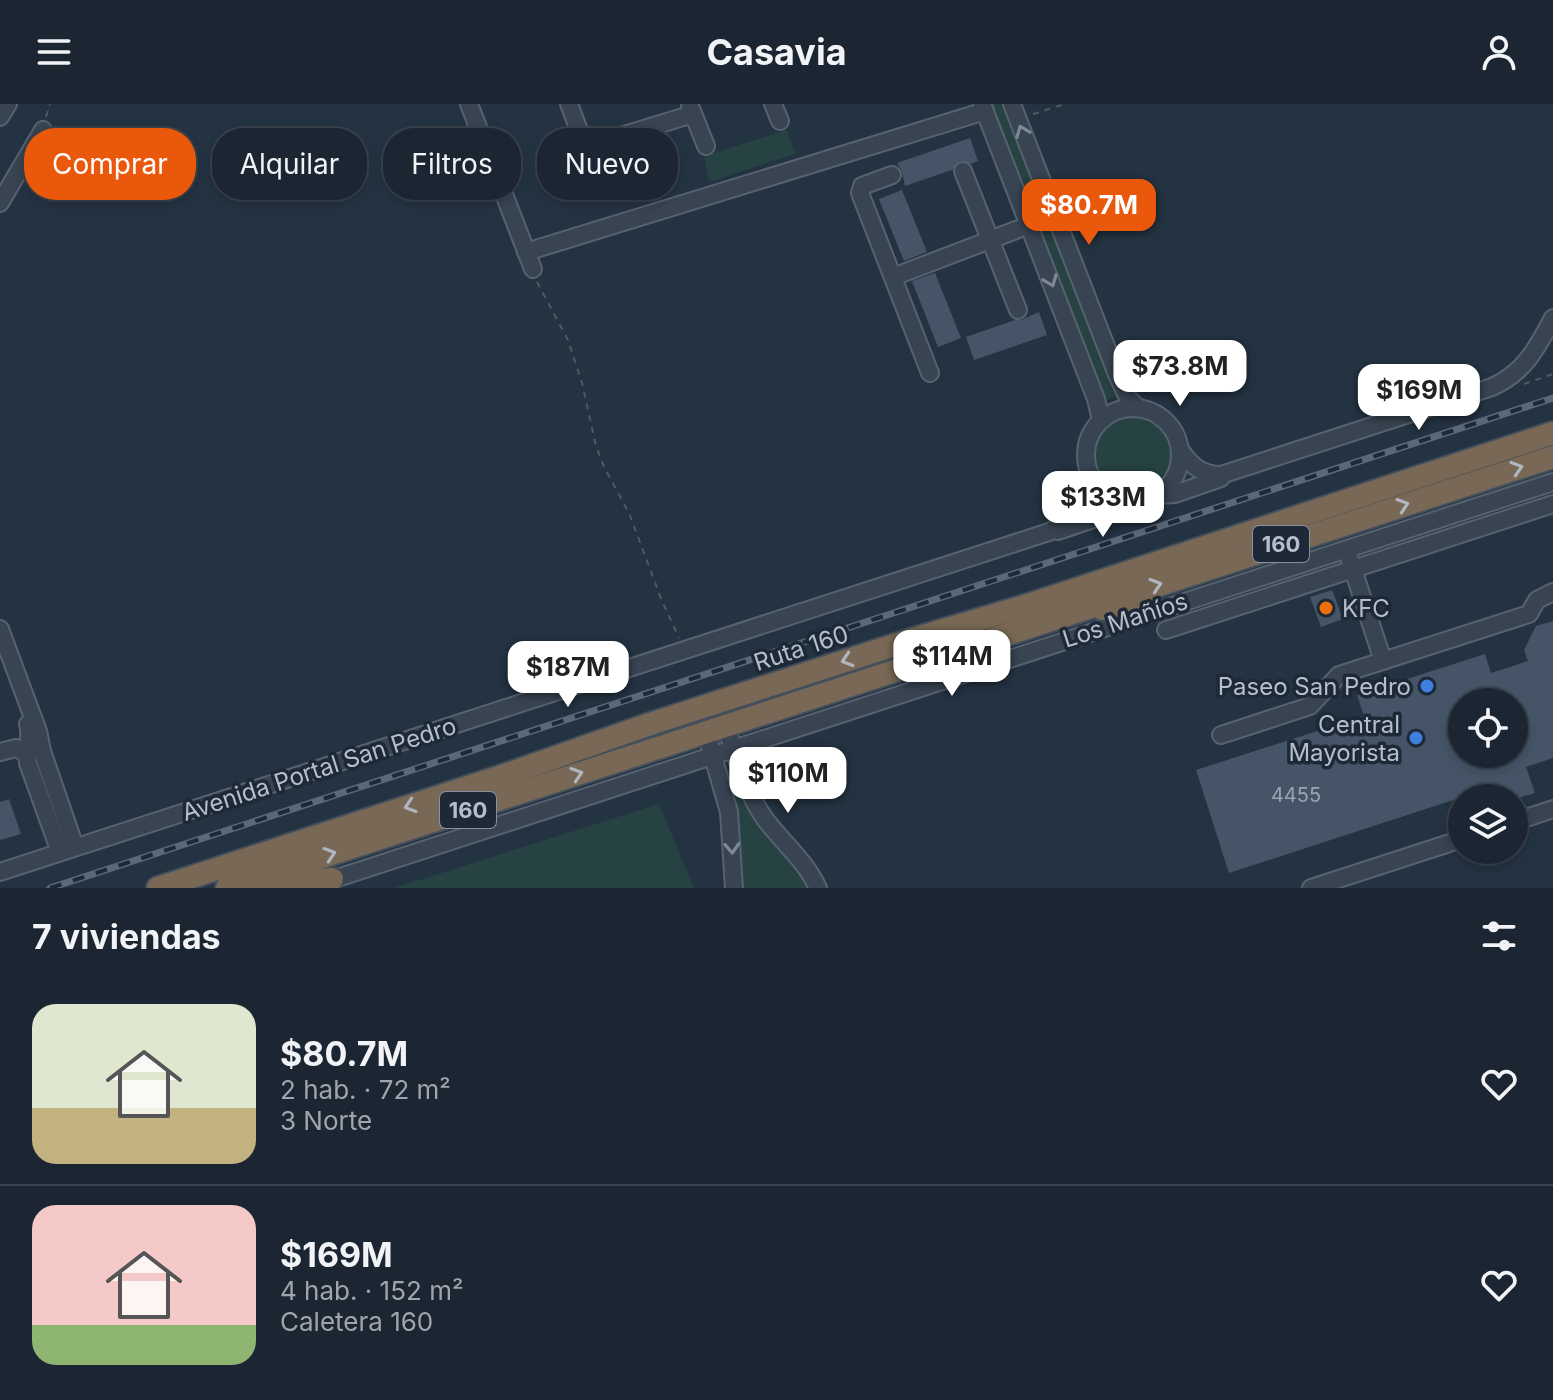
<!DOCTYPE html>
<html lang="es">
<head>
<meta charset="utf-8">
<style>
  body { margin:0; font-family:Inter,sans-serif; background:#242e3a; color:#f1f3f6; height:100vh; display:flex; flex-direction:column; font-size:30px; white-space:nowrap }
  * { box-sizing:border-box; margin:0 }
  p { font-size:26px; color:#a0a5ac }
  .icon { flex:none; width:44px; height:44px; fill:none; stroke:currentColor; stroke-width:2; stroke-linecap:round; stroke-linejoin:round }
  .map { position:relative; height:784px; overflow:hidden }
  .sheet { display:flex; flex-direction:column; background:#1b2632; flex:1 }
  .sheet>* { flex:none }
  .hud { position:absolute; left:24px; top:24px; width:800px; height:72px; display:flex; gap:16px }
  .tools { position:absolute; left:1448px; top:584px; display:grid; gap:16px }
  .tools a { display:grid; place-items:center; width:80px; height:80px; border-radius:50%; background:#1b2632; box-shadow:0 4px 12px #0003,0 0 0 2px #39434d; font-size:40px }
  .price { position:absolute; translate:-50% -68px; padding:0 18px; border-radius:16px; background:#fff; color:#222; font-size:26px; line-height:52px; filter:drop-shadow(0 2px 4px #0008) }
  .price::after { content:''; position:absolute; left:50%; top:48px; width:24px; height:18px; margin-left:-12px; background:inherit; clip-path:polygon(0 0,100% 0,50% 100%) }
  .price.active { background:#ea580c; color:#fff }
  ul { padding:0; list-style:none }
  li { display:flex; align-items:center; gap:24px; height:200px; padding:0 32px }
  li+li { border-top:2px solid #39434d }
  li span { display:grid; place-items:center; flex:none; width:224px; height:160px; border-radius:24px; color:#555 }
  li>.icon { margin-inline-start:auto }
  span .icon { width:96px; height:96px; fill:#fffc; stroke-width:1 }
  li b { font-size:34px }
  h2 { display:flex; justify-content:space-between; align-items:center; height:96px; padding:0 32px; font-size:34px }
  .tag { padding:0 28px; border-radius:32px; background:#1b2632; box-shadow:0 4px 12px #0003,0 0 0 2px #39434d; font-size:28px; line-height:72px }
  .tag.active { background:#ea580c; color:#fff }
  header { display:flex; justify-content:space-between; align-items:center; height:104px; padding:0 32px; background:#1b2632; font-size:36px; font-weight:700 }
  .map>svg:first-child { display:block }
</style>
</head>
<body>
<header><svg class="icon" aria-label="menu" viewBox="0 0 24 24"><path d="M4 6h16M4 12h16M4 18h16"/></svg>Casavia<svg class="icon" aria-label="person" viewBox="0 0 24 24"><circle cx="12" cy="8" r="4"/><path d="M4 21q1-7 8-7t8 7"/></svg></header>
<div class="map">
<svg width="1553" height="784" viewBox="0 0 1553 784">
  <rect width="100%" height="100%" fill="#243342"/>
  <g fill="#264243">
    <path d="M991,0H1006L1121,289L1105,297Z"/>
    <path d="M787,26L795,50L709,78L704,52Z"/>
    <circle cx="1133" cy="351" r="41"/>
    <path d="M732,664C740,685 748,708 762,726C778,745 799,761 810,784H741L724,667Z"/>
    <path d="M659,700L694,784H394Z"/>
  </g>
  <g fill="#455567" fill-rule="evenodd">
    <path d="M970,34L978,57L971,60L960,57L952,66L905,82L902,68L897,59Z"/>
    <path d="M902,86L927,148L904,157L879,95Z"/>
    <path d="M935,169L961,234L938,243L912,177Z"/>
    <path d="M1039,208L1047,231L974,256L966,233L1015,216H1021Z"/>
    <path d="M1332,486L1343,515L1321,523L1310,493Z"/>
    <path d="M1553,517V654L1526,663L1535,689L1518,694H1489L1487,685L1229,769L1196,666L1364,612L1357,591L1485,550L1491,569L1528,557L1524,546L1536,522ZM1462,598H1514V650H1462Z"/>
    <path d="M9,695L21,730L0,736V698Z"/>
  </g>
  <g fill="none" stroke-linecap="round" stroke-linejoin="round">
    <g stroke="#56626f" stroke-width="20">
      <g id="minor">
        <path d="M469,0L533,165"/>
        <path d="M569,0L585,42"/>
        <path d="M773,0L780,17"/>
        <path d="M982,0L1096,295L1101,316"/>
        <path d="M1012,0L1116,268L1128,294L1138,304"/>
        <path d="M690,2L706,42"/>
        <path d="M0,13L8,0"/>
        <path d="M552,53L693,10"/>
        <path d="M963,67L1018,206"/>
        <path d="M892,71L862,82L860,89L930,269"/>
        <path d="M0,99L43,26"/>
        <path d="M526,148L985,7"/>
        <path d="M893,173L1029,121"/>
        <circle cx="1133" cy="351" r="47"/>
        <path d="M1180,346C1191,361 1201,371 1221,371L1492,283C1524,269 1537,244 1553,214"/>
        <path d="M1158,391L1175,390L1221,374"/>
        <path d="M1058,427L1138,400"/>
        <path d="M1350,456L1383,557"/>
        <path d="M0,525L38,627L42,647L75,743"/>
        <path d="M1166,526L1553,400"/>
        <path d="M28,620C32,633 26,646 28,659L60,748"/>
        <path d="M706,628L729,708L734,784"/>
        <path d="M1221,631L1310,602L1339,571L1529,510L1537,496L1553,488"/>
        <path d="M730,635C740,663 748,691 765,715C783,739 805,756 818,784"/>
        <path d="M0,648L16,644L26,649"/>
        <path d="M1514,718L1553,705"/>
        <path d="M0,768L1049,428C1073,415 1088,399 1090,370"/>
        <path d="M322,779L1553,378"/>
        <path d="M1311,784L1462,735"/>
      </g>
    </g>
    <g stroke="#434f5c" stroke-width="26">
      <g id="highway">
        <path d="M1103,505L1157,506"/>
        <path d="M266,780L332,775"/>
        <path d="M158,784L505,671L650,620L910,536L1028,501L1553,329"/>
        <path d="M227,784L1553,353"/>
      </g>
    </g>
    <g stroke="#445f60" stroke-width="2" stroke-dasharray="6 6" stroke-linecap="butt">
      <path d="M1033,10L1065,0"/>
      <path d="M46,13L50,0"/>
      <path d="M537,178L568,236L582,279L596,342L604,363L629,409L662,497L679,534"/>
      <path d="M1524,280L1553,270"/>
    </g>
    <use href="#minor" stroke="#384452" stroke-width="16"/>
    <use href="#highway" stroke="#786855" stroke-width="22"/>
    <g stroke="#5a6979" stroke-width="7">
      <path id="rail" d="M50,784L1553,294"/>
    </g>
    <use href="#rail" stroke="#1d2937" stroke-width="4" stroke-dasharray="12" stroke-linecap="butt"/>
  </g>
  <defs><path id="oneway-chevron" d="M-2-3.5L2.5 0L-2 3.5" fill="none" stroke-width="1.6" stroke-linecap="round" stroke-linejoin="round" transform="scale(2)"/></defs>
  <g stroke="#7d8895">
    <use href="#oneway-chevron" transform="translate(1022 27) rotate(-111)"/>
    <use href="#oneway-chevron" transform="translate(1051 177) rotate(69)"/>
    <use href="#oneway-chevron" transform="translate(732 744) rotate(87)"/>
  </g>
  <g stroke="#afb6c0">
    <use href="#oneway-chevron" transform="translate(1517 364) rotate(-18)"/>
    <use href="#oneway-chevron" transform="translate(1403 401) rotate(-18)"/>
    <use href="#oneway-chevron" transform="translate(1156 481) rotate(-18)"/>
    <use href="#oneway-chevron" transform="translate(847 556) rotate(162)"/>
    <use href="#oneway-chevron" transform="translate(577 670) rotate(-18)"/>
    <use href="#oneway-chevron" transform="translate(410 702) rotate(162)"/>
    <use href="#oneway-chevron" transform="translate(330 750) rotate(-18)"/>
  </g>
  <circle fill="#e8710a" stroke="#1d2937" stroke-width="3" cx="1326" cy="504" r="8"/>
  <g fill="#3f7fe0" stroke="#1d2937" stroke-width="3">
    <circle cx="1427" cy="582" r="8"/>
    <circle cx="1416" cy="634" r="8"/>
  </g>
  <g text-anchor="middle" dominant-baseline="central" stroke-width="7" stroke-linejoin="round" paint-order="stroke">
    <g font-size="20" fill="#99a4b3">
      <text x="1296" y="691">4455</text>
    </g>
    <g fill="#1d2937" stroke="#87929f" stroke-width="2">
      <rect x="1253" y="422" width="56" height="36" rx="6"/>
      <rect x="440" y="688" width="56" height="36" rx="6"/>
    </g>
    <g font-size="22" font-weight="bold" fill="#b5bfcc">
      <text x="1281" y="440">160</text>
      <text x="468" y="706">160</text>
    </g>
    <g font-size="24" fill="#b5bfcc" stroke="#1d2937" text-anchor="end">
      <text x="1342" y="504" text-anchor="start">KFC</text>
      <text x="1411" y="582">Paseo San Pedro</text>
      <text x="1400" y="620">Central<tspan x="1400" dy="28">Mayorista</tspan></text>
    </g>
    <g font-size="24" fill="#b5bfcc" stroke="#1d2937">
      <text transform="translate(1125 516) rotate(-18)">Los Mañíos</text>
      <text transform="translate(801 544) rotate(-18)">Ruta 160</text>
      <text transform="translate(319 665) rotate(-18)">Avenida Portal San Pedro</text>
    </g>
  </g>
</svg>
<div class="tools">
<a><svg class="icon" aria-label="locate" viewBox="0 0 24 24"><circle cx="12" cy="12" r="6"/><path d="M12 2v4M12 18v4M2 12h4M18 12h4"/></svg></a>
<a><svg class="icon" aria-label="layers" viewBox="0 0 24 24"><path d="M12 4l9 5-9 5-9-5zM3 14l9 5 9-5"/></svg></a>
</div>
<b class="price active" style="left:1089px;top:143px">$80.7M</b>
<b class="price" style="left:1180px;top:304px">$73.8M</b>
<b class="price" style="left:1419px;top:328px">$169M</b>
<b class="price" style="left:1103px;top:435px">$133M</b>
<b class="price" style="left:952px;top:594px">$114M</b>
<b class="price" style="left:568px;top:605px">$187M</b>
<b class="price" style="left:788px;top:711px">$110M</b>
<div class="hud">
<a class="tag active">Comprar</a>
<a class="tag">Alquilar</a>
<a class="tag">Filtros</a>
<a class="tag">Nuevo</a>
</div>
</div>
<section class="sheet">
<h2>7 viviendas<svg class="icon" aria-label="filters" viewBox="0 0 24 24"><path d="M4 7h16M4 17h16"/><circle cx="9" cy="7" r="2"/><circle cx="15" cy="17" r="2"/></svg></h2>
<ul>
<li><span style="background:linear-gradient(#dfe7d0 65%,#c2b280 0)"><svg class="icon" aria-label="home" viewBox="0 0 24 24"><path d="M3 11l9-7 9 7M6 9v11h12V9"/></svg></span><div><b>$80.7M</b><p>2 hab. · 72 m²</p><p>3 Norte</p></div><svg class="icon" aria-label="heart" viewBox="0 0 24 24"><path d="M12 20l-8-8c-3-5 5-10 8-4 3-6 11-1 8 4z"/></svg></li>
<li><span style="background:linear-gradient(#f6c9c9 75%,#8fb573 0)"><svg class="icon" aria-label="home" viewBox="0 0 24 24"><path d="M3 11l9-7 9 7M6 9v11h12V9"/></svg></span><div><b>$169M</b><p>4 hab. · 152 m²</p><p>Caletera 160</p></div><svg class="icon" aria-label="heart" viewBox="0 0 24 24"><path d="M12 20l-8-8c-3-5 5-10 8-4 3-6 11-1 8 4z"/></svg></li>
</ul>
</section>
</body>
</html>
